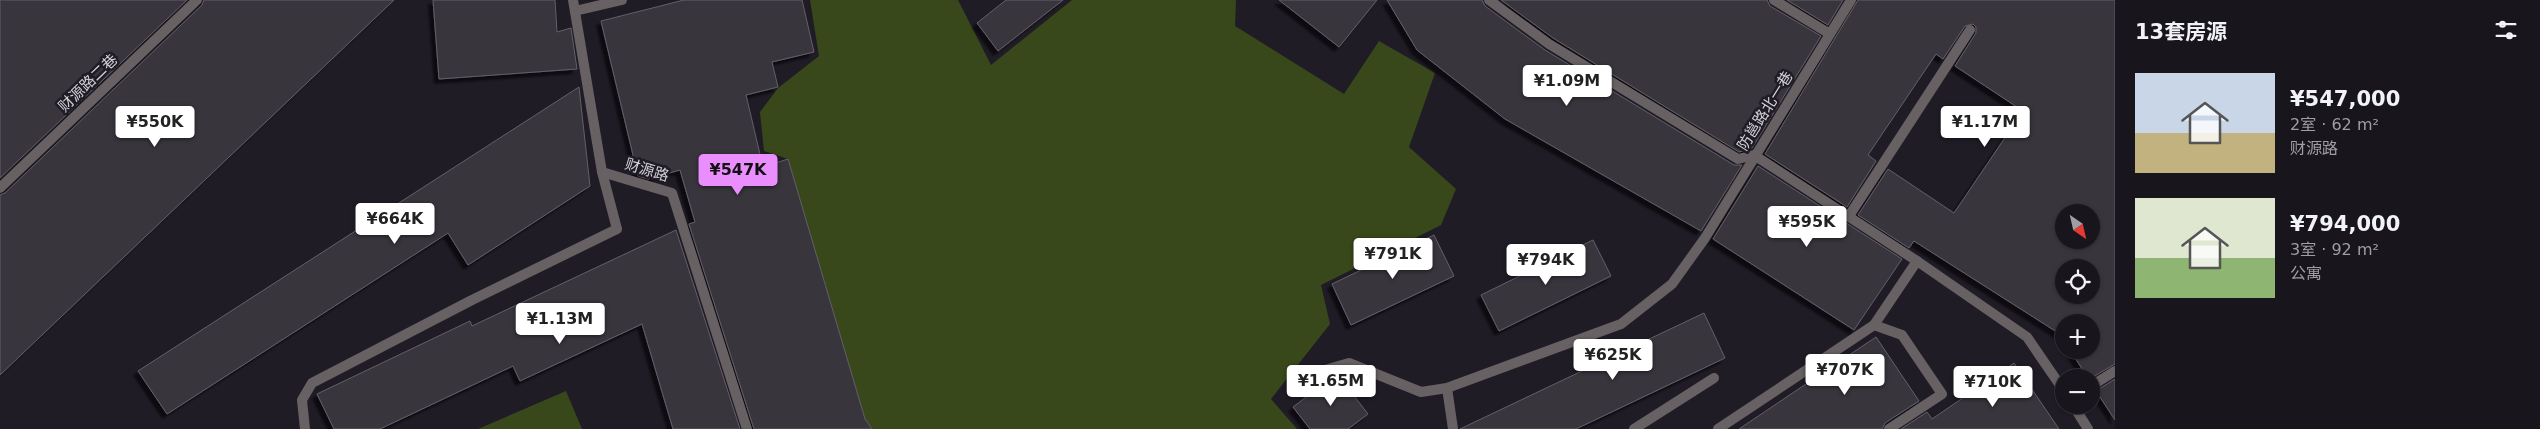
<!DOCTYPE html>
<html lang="zh">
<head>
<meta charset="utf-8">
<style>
  body { margin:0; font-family:"DejaVu Sans","Noto Sans SC",sans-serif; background:#252229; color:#f1f3f6; height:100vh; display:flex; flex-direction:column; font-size:19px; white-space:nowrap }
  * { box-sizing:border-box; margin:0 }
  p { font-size:16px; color:#9f9fa3 }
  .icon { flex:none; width:28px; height:28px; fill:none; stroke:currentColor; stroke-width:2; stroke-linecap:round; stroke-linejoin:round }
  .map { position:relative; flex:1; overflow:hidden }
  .panel { display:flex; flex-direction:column; background:#18151c; width:425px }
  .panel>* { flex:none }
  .needle { width:32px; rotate:146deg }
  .buttons { position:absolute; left:2055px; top:204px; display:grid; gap:10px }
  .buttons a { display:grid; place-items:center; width:45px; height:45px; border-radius:50%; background:#18151c; box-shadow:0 1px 4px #0004,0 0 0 1px #36343b; font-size:25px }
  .price { position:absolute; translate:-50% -42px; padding:0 11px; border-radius:5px; background:#fff; color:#222; font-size:16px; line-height:32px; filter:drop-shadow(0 1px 2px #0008) }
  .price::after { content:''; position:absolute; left:50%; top:30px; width:15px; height:11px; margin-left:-8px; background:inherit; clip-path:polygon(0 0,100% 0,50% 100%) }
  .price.on { background:#ea8dfd; color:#111 }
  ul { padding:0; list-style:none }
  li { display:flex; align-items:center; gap:15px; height:125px; padding:0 20px }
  li span { display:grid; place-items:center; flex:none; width:140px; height:100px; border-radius:0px; color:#555 }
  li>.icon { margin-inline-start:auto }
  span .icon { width:60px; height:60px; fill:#fffc; stroke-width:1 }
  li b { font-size:21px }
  h2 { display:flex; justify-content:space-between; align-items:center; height:60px; padding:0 20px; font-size:21px }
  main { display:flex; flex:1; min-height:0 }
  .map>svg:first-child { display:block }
</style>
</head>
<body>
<main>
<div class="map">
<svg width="2115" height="429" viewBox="0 0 2115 429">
  <defs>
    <filter id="shadow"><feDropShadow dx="-4.5" dy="4.5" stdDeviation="1" flood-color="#0009"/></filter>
  </defs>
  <rect width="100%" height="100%" fill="#201c26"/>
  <g fill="#38481b">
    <path d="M810,0H958L991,65L1072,0H1236L1235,26L1344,94L1379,41L1435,73L1409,147L1456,189L1441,225L1321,285L1330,324L1271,399L1297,429H872L865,419L788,159L764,151L760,112L778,88L819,56Z"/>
    <path d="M566,391L582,429H478Z"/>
  </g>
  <g fill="#39343e" stroke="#645f6a" fill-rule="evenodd" filter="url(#shadow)">
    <path d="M0,0H187L0,178Z"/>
    <path d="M204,0H394L0,375V195L5,193L202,5Z"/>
    <path d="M433,0H555L557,32L571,28L577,69L439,79Z"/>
    <path d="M684,0H802L814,52L772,62L778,87L746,95L763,167L788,159L865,419L872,429H754L689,224L695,222L680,170L648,179L638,176L601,21Z"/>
    <path d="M1006,0H1063L998,51L977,23Z"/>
    <path d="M1279,0H1377L1339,47Z"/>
    <path d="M1387,0H1482L1485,6L1545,50L1734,165H1742L1701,231L1505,119L1417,50Z"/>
    <path d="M1501,0H1767L1770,6L1821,36L1752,148L1739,152L1553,38Z"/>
    <path d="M1787,0H1843L1828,25Z"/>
    <path d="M1858,0H2115V364L2091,378H2088L2070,350H2091V322H2064V340L2060,334L1914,241L1909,248L1858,215L1888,169L1954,213L2023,111L1955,66L1976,33V27L1973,24L1965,26L1943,59L1936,54L1868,155L1876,161L1847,207L1765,154ZM2064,212H2091V240H2064ZM2064,268H2091V295H2064Z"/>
    <path d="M579,87L590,186L468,265L448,233L167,414L138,371Z"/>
    <path d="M1758,166L1902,259L1854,330L1713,239Z"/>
    <path d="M676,230L740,429H673L642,324L520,381L513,366L380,429H334L317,394L470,321L472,326Z"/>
    <path d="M1434,235L1454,276L1351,325L1332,284Z"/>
    <path d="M1593,240L1611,276L1499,331L1481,295Z"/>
    <path d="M1704,313L1725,358L1576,429H1460Z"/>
    <path d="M1876,337L1919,401L1885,423L1882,429H1739Z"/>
    <path d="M2014,363L2059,429H1901L1927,412L1932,419Z"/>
    <path d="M1337,374L1368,414L1348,429H1310L1293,407Z"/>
    <path d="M2115,379V420L2096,391Z"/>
  </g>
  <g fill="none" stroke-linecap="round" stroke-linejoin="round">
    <g stroke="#686163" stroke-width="10">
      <path d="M1489,0L1549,44L1738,159L1754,155L1917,261L2027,337L2064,391"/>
      <path d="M1774,0L1830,34"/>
      <path d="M575,11L622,0"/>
      <path d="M0,188L197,0"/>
      <path d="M1849,216L1970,30"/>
      <path d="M1874,325L1902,335L1942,394L1889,429"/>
      <path d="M1311,374L1349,363L1421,392L1447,388L1621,324L1672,284L1705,238L1851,0"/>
      <path d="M2091,386L2115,371"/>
      <path d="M1447,388L1453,429"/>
      <path d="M2073,405L2088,429"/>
      <path d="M305,429L302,400L312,383L472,300L617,229L602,172"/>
      <path d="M1634,429L1714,378"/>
      <path d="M1718,429L1874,325L1917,261"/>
    </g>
    <path stroke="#686163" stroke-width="10" d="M573,0L602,172L672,193L747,429"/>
  </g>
  <g text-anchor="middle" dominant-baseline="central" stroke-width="5" stroke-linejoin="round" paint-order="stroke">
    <g font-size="15" fill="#d3d0d7" stroke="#201c26">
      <text transform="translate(88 83) rotate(-44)">财源路二巷</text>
      <text transform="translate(1765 111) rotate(-58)">防邕路北一巷</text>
      <text transform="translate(647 170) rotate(17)">财源路</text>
    </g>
  </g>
</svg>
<div class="buttons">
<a><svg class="needle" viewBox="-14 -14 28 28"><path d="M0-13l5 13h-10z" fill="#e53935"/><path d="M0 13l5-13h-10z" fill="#9f9fa3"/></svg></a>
<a><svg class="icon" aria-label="locate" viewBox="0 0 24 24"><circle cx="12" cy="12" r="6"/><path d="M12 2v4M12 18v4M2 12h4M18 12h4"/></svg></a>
<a>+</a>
<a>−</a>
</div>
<b class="price" style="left:1567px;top:107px">¥1.09M</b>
<b class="price" style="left:155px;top:148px">¥550K</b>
<b class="price" style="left:1985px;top:148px">¥1.17M</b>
<b class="price on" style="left:738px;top:196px">¥547K</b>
<b class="price" style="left:395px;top:245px">¥664K</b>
<b class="price" style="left:1807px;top:248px">¥595K</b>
<b class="price" style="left:1393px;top:280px">¥791K</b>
<b class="price" style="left:1546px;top:286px">¥794K</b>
<b class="price" style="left:560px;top:345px">¥1.13M</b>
<b class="price" style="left:1613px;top:381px">¥625K</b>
<b class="price" style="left:1845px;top:396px">¥707K</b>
<b class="price" style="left:1331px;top:407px">¥1.65M</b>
<b class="price" style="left:1993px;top:408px">¥710K</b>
</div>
<section class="panel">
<h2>13套房源<svg class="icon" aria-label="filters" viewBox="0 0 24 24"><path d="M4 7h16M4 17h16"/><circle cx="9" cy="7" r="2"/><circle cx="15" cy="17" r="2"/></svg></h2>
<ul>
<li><span style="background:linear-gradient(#c9d6e8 60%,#c2b280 0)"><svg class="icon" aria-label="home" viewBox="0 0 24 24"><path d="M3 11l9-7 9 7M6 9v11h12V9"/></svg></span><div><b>¥547,000</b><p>2室 · 62 m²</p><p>财源路</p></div></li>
<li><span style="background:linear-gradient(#dfe7d0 60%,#8fb573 0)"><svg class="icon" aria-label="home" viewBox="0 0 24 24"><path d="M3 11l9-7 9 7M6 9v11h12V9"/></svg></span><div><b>¥794,000</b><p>3室 · 92 m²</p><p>公寓</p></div></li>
</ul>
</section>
</main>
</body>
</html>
